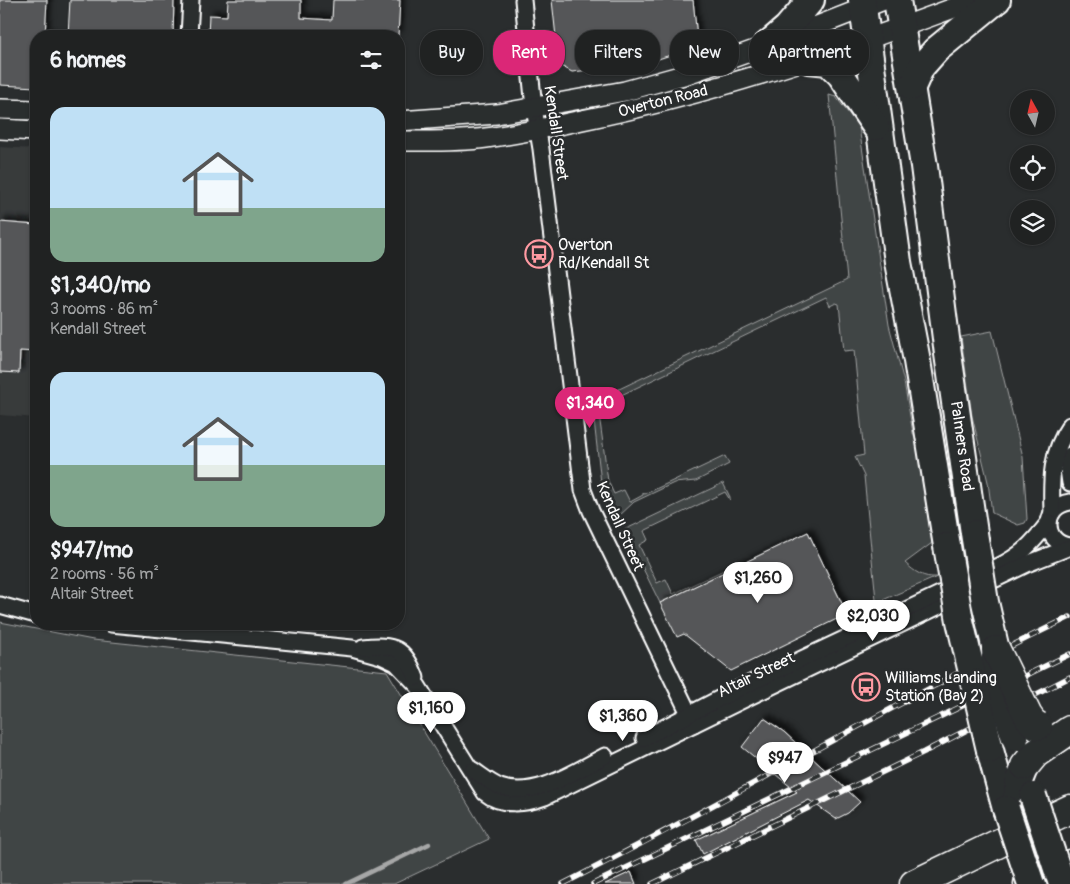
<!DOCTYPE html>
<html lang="en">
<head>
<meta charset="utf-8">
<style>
  body { margin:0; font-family:Pangolin,sans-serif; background:#282a2a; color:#f1f3f6; height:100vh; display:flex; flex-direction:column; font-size:19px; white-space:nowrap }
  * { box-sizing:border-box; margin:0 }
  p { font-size:16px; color:#a2a4a5 }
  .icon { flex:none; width:28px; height:28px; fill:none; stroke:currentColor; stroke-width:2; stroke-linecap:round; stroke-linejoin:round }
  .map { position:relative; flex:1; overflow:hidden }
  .drawer { position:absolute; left:30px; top:30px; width:375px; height:600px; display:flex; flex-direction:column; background:#202222; border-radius:20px; box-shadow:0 1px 4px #0004,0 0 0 1px #3d3f40 }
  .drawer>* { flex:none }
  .banner { position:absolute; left:420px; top:30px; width:475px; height:45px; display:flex; gap:10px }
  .needle { width:32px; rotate:352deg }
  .fabs { position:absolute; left:1010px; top:90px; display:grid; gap:10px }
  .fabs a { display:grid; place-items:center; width:45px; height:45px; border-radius:50%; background:#202222; box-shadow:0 1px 4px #0004,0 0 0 1px #3d3f40; font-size:25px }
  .price { position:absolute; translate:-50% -42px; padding:0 11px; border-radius:18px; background:#fff; color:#222; font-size:16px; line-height:32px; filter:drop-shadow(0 1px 2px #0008) }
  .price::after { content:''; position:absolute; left:50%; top:30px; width:15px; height:11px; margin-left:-8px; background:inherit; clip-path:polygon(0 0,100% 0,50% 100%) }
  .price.selected { background:#db2777; color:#fff }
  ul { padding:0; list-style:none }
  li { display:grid; align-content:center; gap:10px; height:265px; padding:0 20px }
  li span { display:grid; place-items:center; height:155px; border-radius:15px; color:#555 }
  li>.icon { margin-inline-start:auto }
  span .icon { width:90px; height:90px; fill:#fffc; stroke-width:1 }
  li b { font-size:21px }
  h2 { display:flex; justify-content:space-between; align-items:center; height:60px; padding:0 20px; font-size:21px }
  .chip { padding:0 18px; border-radius:20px; background:#202222; box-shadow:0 1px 4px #0004,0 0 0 1px #3d3f40; font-size:18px; line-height:45px }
  .chip.selected { background:#db2777; color:#fff }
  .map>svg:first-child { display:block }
</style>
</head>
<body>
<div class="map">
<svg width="1070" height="884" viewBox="0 0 1070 884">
  <defs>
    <filter id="shadow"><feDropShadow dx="4.5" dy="-4.5" stdDeviation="2.5" flood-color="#0009"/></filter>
  </defs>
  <rect width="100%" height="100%" fill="#2a2d2e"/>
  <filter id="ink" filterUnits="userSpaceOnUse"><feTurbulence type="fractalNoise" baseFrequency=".02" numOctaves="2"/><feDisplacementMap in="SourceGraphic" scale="10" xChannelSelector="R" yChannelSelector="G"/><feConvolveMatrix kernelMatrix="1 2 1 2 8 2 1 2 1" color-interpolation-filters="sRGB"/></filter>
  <g filter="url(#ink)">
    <path fill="#373a3b" d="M0,147L36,149V418L0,415Z"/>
    <g fill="#414445" stroke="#a0a2a2">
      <path d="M829,95L836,97L859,127L889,325L904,382L913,433L917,446L932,543L905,563C915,572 923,578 937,577L878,602L876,600L864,476L855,457L864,455L854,350L844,351L839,304L836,303L830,306L826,297L615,398L620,407L610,412L599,414L608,481L614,494L624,490L630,502L643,495V493L645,494L725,456L729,464L696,481L674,483L634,502L618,517L601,483L592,402L847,280Z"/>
      <path d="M992,331L1023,457L1027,519L1025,523L1018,525L992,513L988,482L972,416L961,337Z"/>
      <path d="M723,483L730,497V500L725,492L644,531L648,540L639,545L657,583L666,579L673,594L732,566L733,568L660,603L624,530Z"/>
      <path d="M0,622L93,640L387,671L489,839L394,884H0Z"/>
    </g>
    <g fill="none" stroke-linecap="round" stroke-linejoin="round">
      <path stroke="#a6a7a7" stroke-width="4.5" d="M346,884L429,844"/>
    </g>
    <g fill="#555758" stroke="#fff" filter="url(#shadow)">
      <path d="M0,0H47L45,36H36V87L0,85Z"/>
      <path d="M70,0H174L173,36H68Z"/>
      <path d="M228,0H301V18L332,20L333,0H400L398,36H208L209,15L227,16Z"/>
      <path d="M552,0H693L698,46L634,67V65L572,72L559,65Z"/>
      <path d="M0,222L36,225V352L20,351L19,373L0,372Z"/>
      <path d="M808,532L847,614L731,671L684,634L677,637L660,603Z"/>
      <path d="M764,718L784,732L860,802L848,813L836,819L809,800L703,854L696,840L797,792L742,747Z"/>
      <path d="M631,872L636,884H605Z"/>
    </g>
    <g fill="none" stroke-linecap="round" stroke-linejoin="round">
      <g stroke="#fff" stroke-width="19">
        <g id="minor">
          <path d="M523,0L534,108L541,149L583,490L591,511L694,724"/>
          <path d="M189,36L191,0"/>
          <path d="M1070,455L1067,463L1070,483"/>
          <path d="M1070,502C1042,506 1042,543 1070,546"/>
          <path d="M1052,513C1051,480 1050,454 1070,425"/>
          <path d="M995,568C1022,555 1031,545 1049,522"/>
          <path d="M0,605L36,615"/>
          <path d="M111,624L352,648L381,656L396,663L418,686L485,793C502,807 526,804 545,797L747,698L1027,564L1070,547"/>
          <path d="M363,647C394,644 405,647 416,678"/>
          <path d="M644,738L738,689L961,584"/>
          <path d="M473,770C482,776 490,783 500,787C535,799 574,772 605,756"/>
        </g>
      </g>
      <g stroke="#fff" stroke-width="22">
        <g id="tertiary">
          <path d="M0,109L36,110"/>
          <path d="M399,121L497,114L625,91L687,74L766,46L884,0"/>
          <path d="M0,129L36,131"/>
          <path d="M399,141C427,141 457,142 486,138C518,134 550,127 582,120C717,93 847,48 975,0"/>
        </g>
      </g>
      <g stroke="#fff" stroke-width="30">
        <g id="trunk">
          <path d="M862,0L898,262L917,361L947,546"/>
          <path d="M897,0L924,166L948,354L974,533"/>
          <path d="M766,46L787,28L811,0"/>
          <path d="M809,60L828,62L841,75L876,127"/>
          <path d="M912,87L921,67L936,50L997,0"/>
          <path d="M990,750L1006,809"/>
          <path d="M1012,826L1019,781L1025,766"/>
        </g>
      </g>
      <g stroke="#fff" stroke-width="31">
        <g id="motorway">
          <path d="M1025,766L1035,754L1070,730"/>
          <path d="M914,884L1070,809"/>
          <path d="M1028,884L1070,864"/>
        </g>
      </g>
      <use href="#minor" stroke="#2a2d2e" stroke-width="15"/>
      <use href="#tertiary" stroke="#2a2d2e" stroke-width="19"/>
      <use href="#trunk" stroke="#2a2d2e" stroke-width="26"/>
      <use href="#motorway" stroke="#2a2d2e" stroke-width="28"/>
      <g stroke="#fff" stroke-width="5.5">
        <g id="rail">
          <path d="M563,884C734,798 898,700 1070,617"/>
          <path d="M593,884L1070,654"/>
          <path d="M652,884L924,752L1070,677"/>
        </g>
      </g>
      <use href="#rail" stroke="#2a2d2e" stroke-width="4" stroke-dasharray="11" stroke-linecap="butt"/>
      <g stroke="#fff" stroke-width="30" stroke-linecap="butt">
        <g id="trunk-bridge">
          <path d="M974,533L985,602L996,650L994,663L997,682L1015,738"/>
          <path d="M947,546L960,621L990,750"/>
          <path d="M1033,796L1062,884"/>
          <path d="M1006,809L1031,884"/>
        </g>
      </g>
      <g stroke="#fff" stroke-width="31" stroke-linecap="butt">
        <path id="motorway-bridge" d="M996,650L1028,716L1033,723L1038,726"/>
      </g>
      <use href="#trunk-bridge" stroke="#2a2d2e" stroke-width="26"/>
      <use href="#motorway-bridge" stroke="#2a2d2e" stroke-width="28"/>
    </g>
  </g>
  <defs>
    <g id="bus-ring" transform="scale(1.4375)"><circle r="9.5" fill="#2a2d2e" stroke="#ff9aa2" stroke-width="1.5"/><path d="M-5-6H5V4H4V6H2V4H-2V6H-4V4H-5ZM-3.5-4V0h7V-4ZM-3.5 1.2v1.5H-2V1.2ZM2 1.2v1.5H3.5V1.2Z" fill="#ff9aa2"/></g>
  </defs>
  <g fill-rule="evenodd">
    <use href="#bus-ring" x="539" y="254"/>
    <use href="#bus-ring" x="866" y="687"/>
  </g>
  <g text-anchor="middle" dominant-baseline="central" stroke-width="5" stroke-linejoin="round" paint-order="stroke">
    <g font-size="16" fill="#fff" stroke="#2a2d2e">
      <text transform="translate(663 101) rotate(-14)">Overton Road</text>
      <text transform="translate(556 133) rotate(82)">Kendall Street</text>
      <text transform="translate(962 446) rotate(82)">Palmers Road</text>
      <text transform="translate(620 526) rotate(66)">Kendall Street</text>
      <text transform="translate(756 675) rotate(-26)">Altair Street</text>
    </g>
    <g font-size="16" fill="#fff" stroke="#2a2d2e" text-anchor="start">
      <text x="558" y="245">Overton<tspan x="558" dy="18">Rd/Kendall St</tspan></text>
      <text x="885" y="678">Williams Landing<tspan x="885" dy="18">Station (Bay 2)</tspan></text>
    </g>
  </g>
</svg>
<div class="fabs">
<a><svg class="needle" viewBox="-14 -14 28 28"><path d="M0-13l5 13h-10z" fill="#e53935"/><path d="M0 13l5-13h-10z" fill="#a2a4a5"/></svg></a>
<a><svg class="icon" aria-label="locate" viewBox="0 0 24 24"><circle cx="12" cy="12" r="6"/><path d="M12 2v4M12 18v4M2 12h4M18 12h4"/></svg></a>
<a><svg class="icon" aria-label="layers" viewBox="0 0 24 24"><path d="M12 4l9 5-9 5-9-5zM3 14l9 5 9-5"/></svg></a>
</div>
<b class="price selected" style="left:590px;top:429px">$1,340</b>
<b class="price" style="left:758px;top:604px">$1,260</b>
<b class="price" style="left:873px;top:642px">$2,030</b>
<b class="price" style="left:431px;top:734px">$1,160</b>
<b class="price" style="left:623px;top:742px">$1,360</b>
<b class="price" style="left:785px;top:784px">$947</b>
<div class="banner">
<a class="chip">Buy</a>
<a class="chip selected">Rent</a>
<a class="chip">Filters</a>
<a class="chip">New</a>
<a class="chip">Apartment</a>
</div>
<section class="drawer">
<h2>6 homes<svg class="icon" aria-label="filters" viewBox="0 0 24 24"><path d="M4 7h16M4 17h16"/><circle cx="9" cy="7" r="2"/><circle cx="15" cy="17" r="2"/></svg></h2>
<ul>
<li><span style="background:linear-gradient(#bfe0f5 65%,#7fa58c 0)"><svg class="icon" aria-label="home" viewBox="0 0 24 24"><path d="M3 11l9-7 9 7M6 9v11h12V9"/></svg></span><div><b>$1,340/mo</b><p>3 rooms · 86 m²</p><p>Kendall Street</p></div></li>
<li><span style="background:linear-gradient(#bfe0f5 60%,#7fa58c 0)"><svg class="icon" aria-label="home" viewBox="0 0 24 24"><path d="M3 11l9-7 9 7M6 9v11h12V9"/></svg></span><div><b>$947/mo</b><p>2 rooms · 56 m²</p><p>Altair Street</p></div></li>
</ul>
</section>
</div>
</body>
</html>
